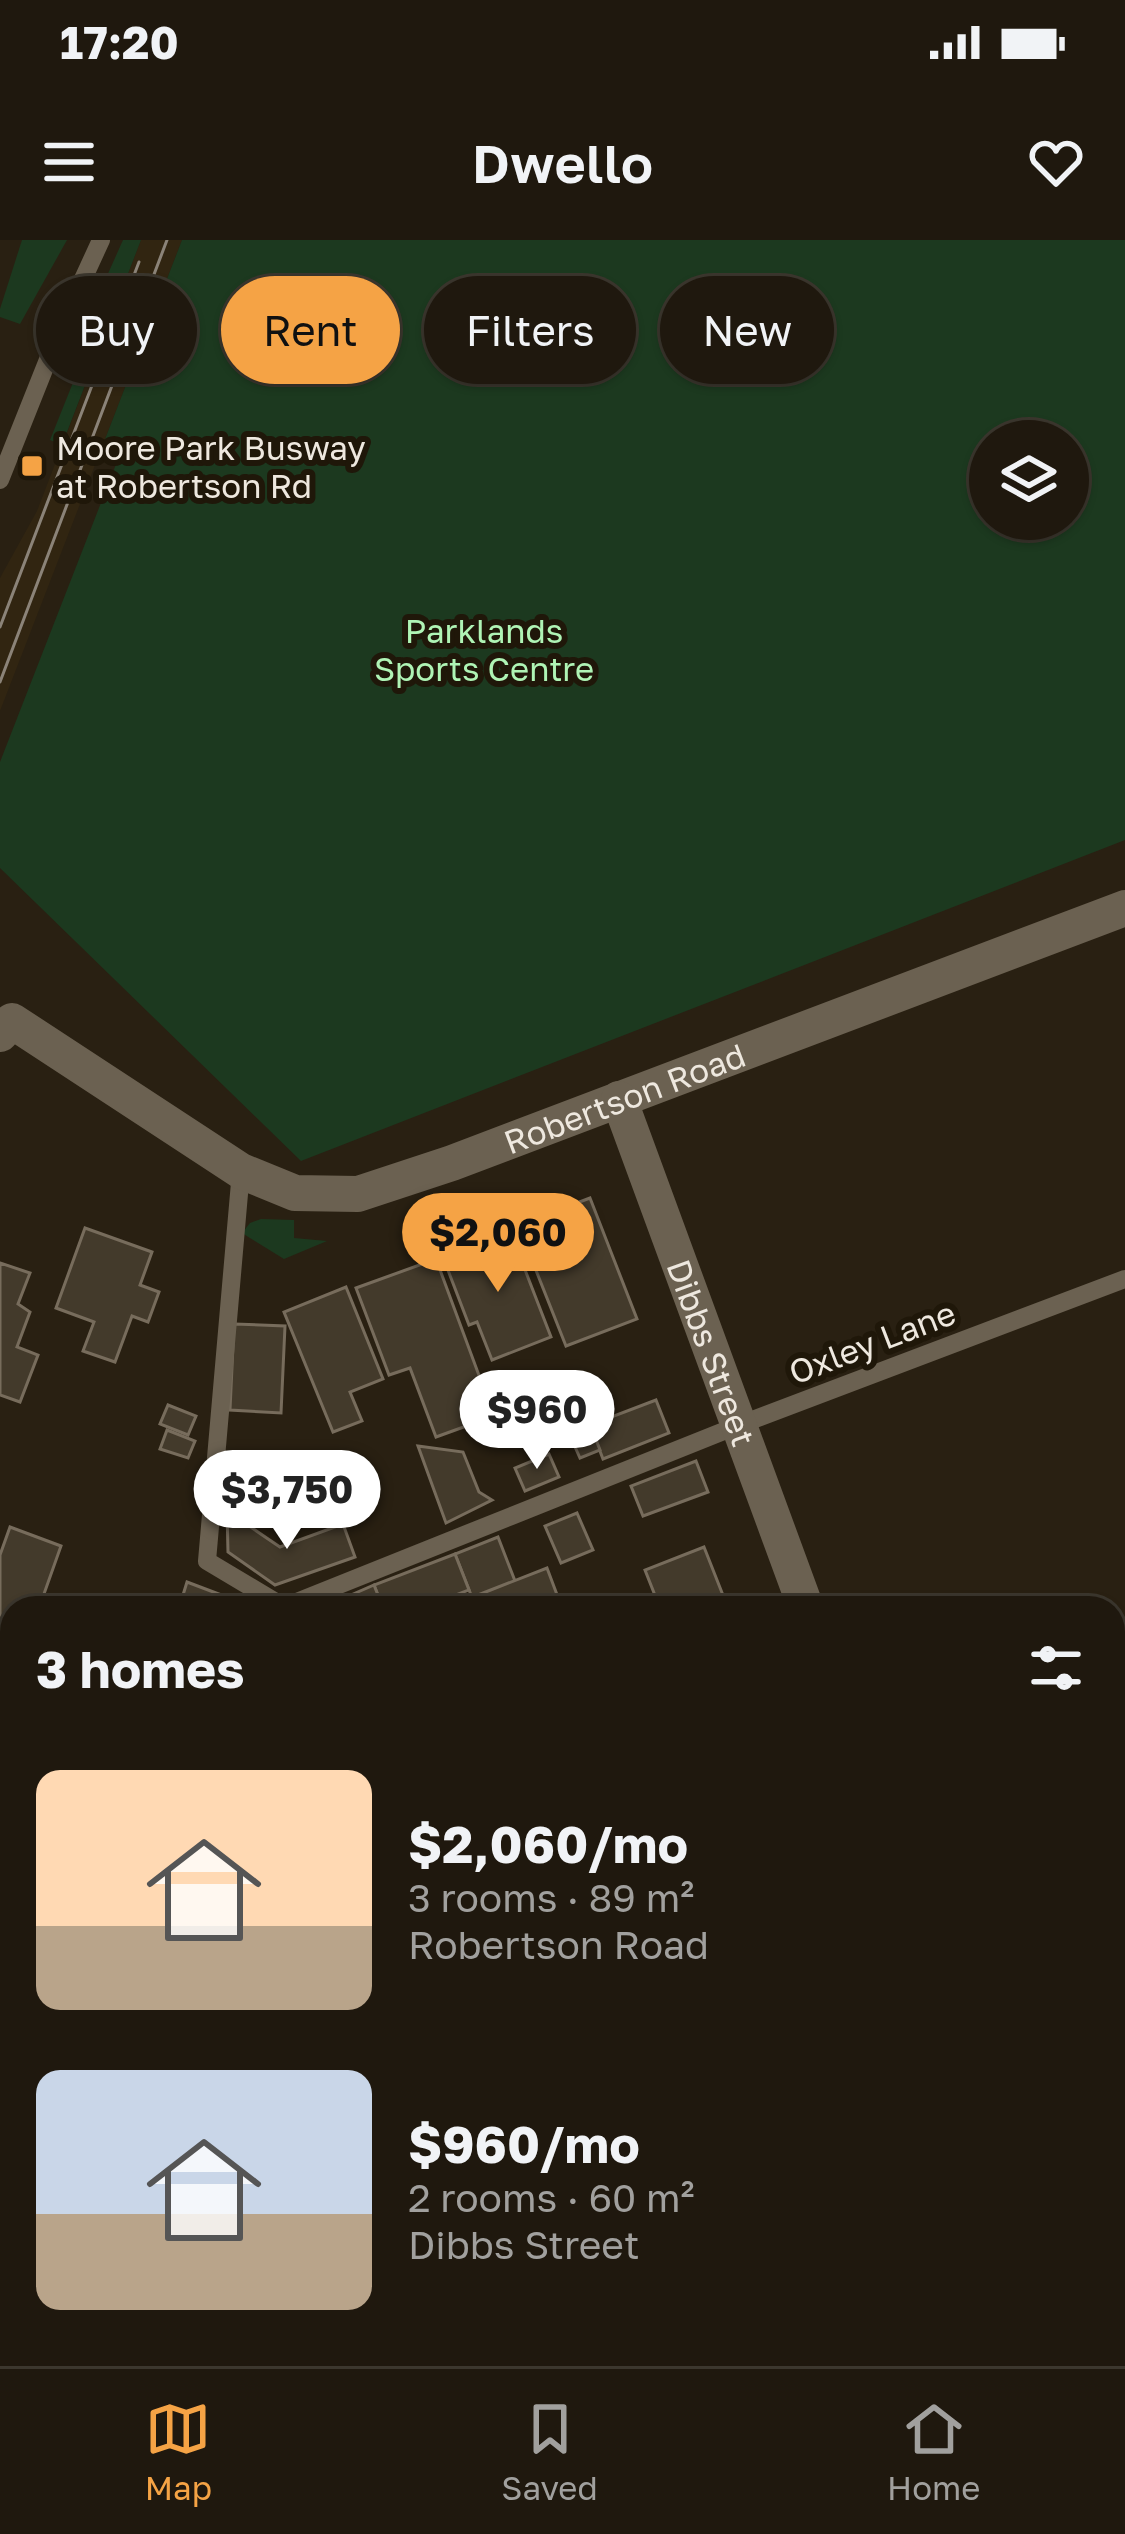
<!DOCTYPE html>
<html lang="en">
<head>
<meta charset="utf-8">
<style>
  body { margin:0; font-family:"Golos Text",sans-serif; background:#272117; color:#f1f3f6; height:100vh; display:flex; flex-direction:column; font-size:45px; white-space:nowrap }
  * { box-sizing:border-box; margin:0 }
  p { font-size:39px; color:#a1a09e }
  .icon { flex:none; width:66px; height:66px; fill:none; stroke:currentColor; stroke-width:2; stroke-linecap:round; stroke-linejoin:round }
  .map { position:relative; flex:1; overflow:hidden }
  .drawer { position:absolute; left:0px; top:1356px; width:1125px; height:771px; display:flex; flex-direction:column; background:#1f180e; border-radius:36px 36px 0 0; box-shadow:0 3px 9px #0004,0 0 0 3px #3c372e }
  .drawer>* { flex:none }
  .top-card { position:absolute; left:36px; top:36px; width:1053px; height:108px; display:flex; gap:24px }
  .buttons { position:absolute; left:969px; top:180px; display:grid; gap:24px }
  .buttons a { display:grid; place-items:center; width:120px; height:120px; border-radius:50%; background:#1f180e; box-shadow:0 3px 9px #0004,0 0 0 3px #3c372e; font-size:60px }
  .price { position:absolute; translate:-50% -102px; padding:0 27px; border-radius:42px; background:#fff; color:#222; font-size:39px; line-height:78px; filter:drop-shadow(0 3px 6px #0008) }
  .price::after { content:''; position:absolute; left:50%; top:72px; width:36px; height:27px; margin-left:-18px; background:inherit; clip-path:polygon(0 0,100% 0,50% 100%) }
  .price.on { background:#f5a345; color:#111 }
  ul { padding:0; list-style:none }
  li { display:flex; align-items:center; gap:36px; height:300px; padding:0 36px }
  li span { display:grid; place-items:center; flex:none; width:336px; height:240px; border-radius:24px; color:#555 }
  li>.icon { margin-inline-start:auto }
  span .icon { width:144px; height:144px; fill:#fffc; stroke-width:1 }
  li b { font-size:51px }
  h2 { display:flex; justify-content:space-between; align-items:center; height:144px; padding:0 36px; font-size:51px }
  .tag { padding:0 42px; border-radius:54px; background:#1f180e; box-shadow:0 3px 9px #0004,0 0 0 3px #3c372e; font-size:42px; line-height:108px }
  .tag.on { background:#f5a345; color:#111 }
  .status { display:flex; justify-content:space-between; align-items:center; height:84px; padding:0 60px; background:#1f180e; direction:ltr }
  .status svg { height:33px; fill:currentColor }
  header { display:flex; justify-content:space-between; align-items:center; height:156px; padding:0 36px; background:#1f180e; font-size:54px; font-weight:600 }
  .dock { display:flex; justify-content:space-around; align-items:center; height:168px; border-top:3px solid #3c372e; background:#1f180e; font-size:33px; color:#a1a09e }
  .dock a { display:grid; justify-items:center; gap:6px }
  .dock .on { color:#f5a345 }
  .map>svg:first-child { display:block }
</style>
</head>
<body>
<div class="status"><b>17:20</b><svg viewBox="0 0 49 12"><path d="M0 12V9h3v3zM5 12V6h3v6zM10 12V3h3v9zM15 12V0h3v12zM26 1h20v11H26zM47 4h2v5h-2z"/></svg></div>
<header><svg class="icon" aria-label="menu" viewBox="0 0 24 24"><path d="M4 6h16M4 12h16M4 18h16"/></svg>Dwello<svg class="icon" aria-label="heart" viewBox="0 0 24 24"><path d="M12 20l-8-8c-3-5 5-10 8-4 3-6 11-1 8 4z"/></svg></header>
<div class="map">
<svg width="1125" height="2126" viewBox="0 0 1125 2126">
  <rect width="100%" height="100%" fill="#292012"/>
  <path fill="#312511" d="M141,0H182L0,471V338L37,271Z"/>
  <g fill="#1c391f" fill-rule="evenodd">
    <path d="M22,0H67L20,84L0,77V69Z"/>
    <path d="M123,0H141L62,205L50,200L76,135L65,130Z"/>
    <path d="M182,0H1125V600L301,921L0,628V522L120,214L102,207ZM990,201H1068V279H990Z"/>
    <path d="M261,979L294,980V998L327,1001L284,1019L242,993L250,983Z"/>
    <path d="M1125,1501V2126H0V1600L12,1610V2115H1113V1506Z"/>
  </g>
  <path fill="#26597d" d="M0,1930L12,1934V2115H477L596,2120L625,2115H815L823,2126H15L11,2114L0,2103Z"/>
  <g fill="#433a2b" stroke="#776c5c" stroke-width="3">
    <path d="M590,958L637,1079L566,1106L518,985Z"/>
    <path d="M85,988L152,1012L140,1045L159,1052L148,1082L132,1076L115,1122L83,1111L94,1082L56,1068Z"/>
    <path d="M510,991L551,1097L492,1120L477,1082L469,1085L446,1025L461,1009Z"/>
    <path d="M436,1019L494,1176L436,1197L410,1128L389,1135L356,1048Z"/>
    <path d="M0,1023L30,1033L18,1064L30,1072L17,1107L38,1115L20,1162L0,1155Z"/>
    <path d="M346,1047L383,1139L350,1152L362,1181L333,1192L284,1072Z"/>
    <path d="M234,1084L285,1086L281,1173L230,1170Z"/>
    <path d="M656,1160L669,1193L603,1219L590,1185Z"/>
    <path d="M168,1165L196,1176L188,1195L160,1184Z"/>
    <path d="M589,1182L600,1210L580,1218L568,1191Z"/>
    <path d="M167,1190L195,1201L188,1218L160,1209Z"/>
    <path d="M418,1206L463,1212L479,1252L492,1260L446,1283Z"/>
    <path d="M549,1214L559,1237L525,1251L515,1228Z"/>
    <path d="M696,1221L708,1252L643,1276L631,1246Z"/>
    <path d="M227,1271L280,1307L343,1284L355,1317L275,1345L228,1312Z"/>
    <path d="M577,1273L593,1310L561,1323L545,1286Z"/>
    <path d="M10,1287L61,1306L39,1368H12V1438L0,1433V1315Z"/>
    <path d="M498,1297L515,1341L473,1360L455,1314Z"/>
    <path d="M704,1307L728,1368H660L645,1330Z"/>
    <path d="M455,1314L469,1350L422,1368H383L374,1345Z"/>
    <path d="M547,1328L562,1368H482L478,1355Z"/>
    <path d="M187,1342L224,1356L220,1368H179Z"/>
    <path d="M374,1345L383,1368H342V1359Z"/>
  </g>
  <g fill="none" stroke-linecap="round" stroke-linejoin="round">
    <g stroke="#6b6151" stroke-width="18">
      <path d="M0,240L61,87L101,0"/>
      <path d="M241,931L207,1321L284,1367L739,1185L1125,1039"/>
    </g>
    <g stroke="#6b6151" stroke-width="36">
      <path id="s1" d="M0,794L12,781L241,931L295,953L358,954L452,923L1125,668"/>
      <path id="s2" d="M619,859L806,1368"/>
      <path d="M1113,1437L1125,1433"/>
      <path d="M0,1528L12,1536"/>
    </g>
    <g stroke="#8b8378" stroke-width="3">
      <path d="M0,387L139,22"/>
      <path d="M0,442L167,0"/>
    </g>
  </g>
  <rect fill="#f5a345" stroke="#1f1709" stroke-width="4.5" x="20" y="214" width="24" height="24" rx="6"/>
  <g text-anchor="middle" dominant-baseline="central" stroke-width="12" stroke-linejoin="round" paint-order="stroke">
    <g font-size="33" fill="#eee8df" stroke="#1f1709" text-anchor="start">
      <text x="56" y="207">Moore Park Busway<tspan x="56" dy="38">at Robertson Rd</tspan></text>
    </g>
    <g font-size="33" fill="#aff4b5" stroke="#1f1709">
      <text x="484" y="390">Parklands<tspan x="484" dy="38">Sports Centre</tspan></text>
    </g>
    <g font-size="33" fill="#eee8df" stroke="#1f1709">
      <text stroke="none"><textPath href="#s1" startOffset="696">Robertson Road</textPath></text>
      <text transform="translate(872 1102) rotate(-21)">Oxley Lane</text>
      <text stroke="none"><textPath href="#s2" startOffset="270">Dibbs Street</textPath></text>
    </g>
  </g>
</svg>
<div class="buttons">
<a><svg class="icon" aria-label="layers" viewBox="0 0 24 24"><path d="M12 4l9 5-9 5-9-5zM3 14l9 5 9-5"/></svg></a>
</div>
<b class="price on" style="left:498px;top:1055px">$2,060</b>
<b class="price" style="left:537px;top:1232px">$960</b>
<b class="price" style="left:287px;top:1312px">$3,750</b>
<div class="top-card">
<a class="tag">Buy</a>
<a class="tag on">Rent</a>
<a class="tag">Filters</a>
<a class="tag">New</a>
</div>
<section class="drawer">
<h2>3 homes<svg class="icon" aria-label="filters" viewBox="0 0 24 24"><path d="M4 7h16M4 17h16"/><circle cx="9" cy="7" r="2"/><circle cx="15" cy="17" r="2"/></svg></h2>
<ul>
<li><span style="background:linear-gradient(#ffd9b3 65%,#b9a48a 0)"><svg class="icon" aria-label="home" viewBox="0 0 24 24"><path d="M3 11l9-7 9 7M6 9v11h12V9"/></svg></span><div><b>$2,060/mo</b><p>3 rooms · 89 m²</p><p>Robertson Road</p></div></li>
<li><span style="background:linear-gradient(#c9d6e8 60%,#b9a48a 0)"><svg class="icon" aria-label="home" viewBox="0 0 24 24"><path d="M3 11l9-7 9 7M6 9v11h12V9"/></svg></span><div><b>$960/mo</b><p>2 rooms · 60 m²</p><p>Dibbs Street</p></div></li>
</ul>
</section>
</div>
<nav class="dock">
<a class="on"><svg class="icon" aria-label="map" viewBox="0 0 24 24"><path d="M3 6l6-2 6 2 6-2v14l-6 2-6-2-6 2zM9 4v14M15 6v14"/></svg>Map</a>
<a><svg class="icon" aria-label="saved" viewBox="0 0 24 24"><path d="M7 4h10v16l-5-4-5 4z"/></svg>Saved</a>
<a><svg class="icon" aria-label="home" viewBox="0 0 24 24"><path d="M3 11l9-7 9 7M6 9v11h12V9"/></svg>Home</a>
</nav>
</body>
</html>
